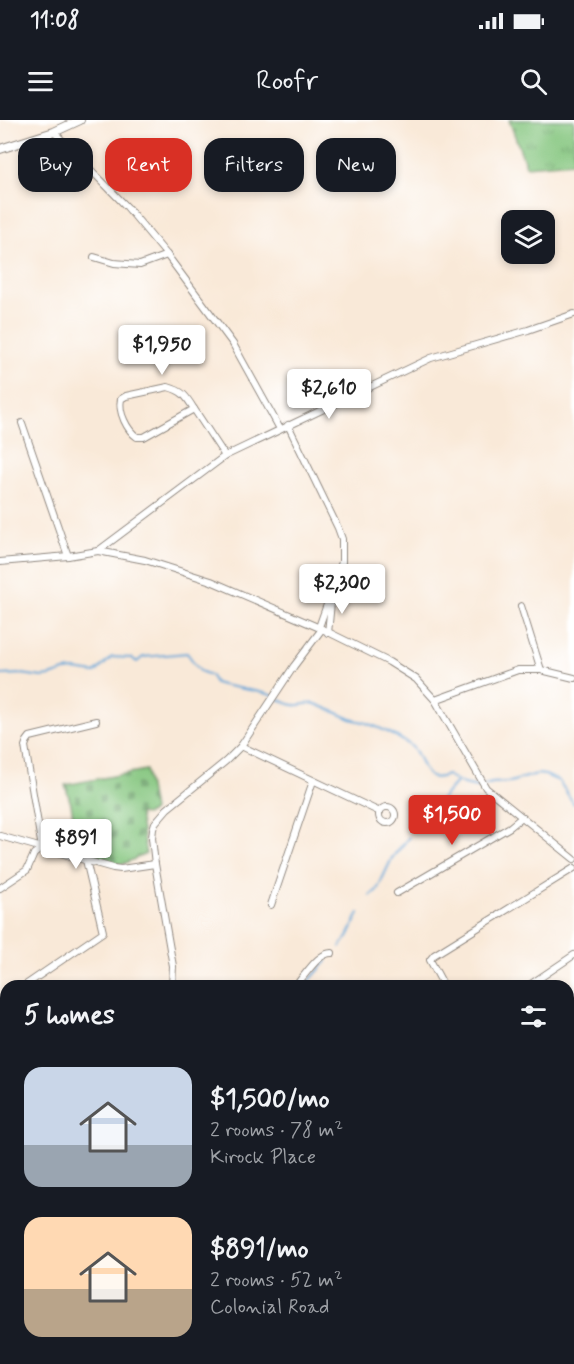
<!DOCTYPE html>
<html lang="en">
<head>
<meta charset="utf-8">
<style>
  body { margin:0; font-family:Mynerve,sans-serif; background:#242831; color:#f1f3f6; height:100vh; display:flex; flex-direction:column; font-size:22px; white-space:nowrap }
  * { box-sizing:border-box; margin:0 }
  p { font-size:20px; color:#9ea1a6 }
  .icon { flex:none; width:33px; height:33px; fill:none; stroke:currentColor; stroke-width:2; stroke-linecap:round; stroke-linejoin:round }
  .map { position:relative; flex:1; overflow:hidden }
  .panel { position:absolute; left:0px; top:860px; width:574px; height:386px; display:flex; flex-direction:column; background:#171b24; border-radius:18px 18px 0 0; box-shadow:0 3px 9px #0003 }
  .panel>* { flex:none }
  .banner { position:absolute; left:18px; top:18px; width:538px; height:54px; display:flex; gap:12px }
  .tools { position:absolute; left:501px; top:90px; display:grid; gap:12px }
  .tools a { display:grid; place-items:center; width:54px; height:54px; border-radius:12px; background:#171b24; box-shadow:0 3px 9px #0003; font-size:30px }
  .price { position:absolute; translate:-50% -51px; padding:0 14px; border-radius:6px; background:#fff; color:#222; font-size:20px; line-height:39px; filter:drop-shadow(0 2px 3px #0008) }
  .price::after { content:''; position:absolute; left:50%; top:36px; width:18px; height:14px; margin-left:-9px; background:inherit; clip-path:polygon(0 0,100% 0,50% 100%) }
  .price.on { background:#d93025; color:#fff }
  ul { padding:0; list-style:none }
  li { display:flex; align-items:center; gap:18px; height:150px; padding:0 24px }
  li span { display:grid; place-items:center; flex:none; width:168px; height:120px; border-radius:18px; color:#555 }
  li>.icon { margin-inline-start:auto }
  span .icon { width:72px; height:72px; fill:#fffc; stroke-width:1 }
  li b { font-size:26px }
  h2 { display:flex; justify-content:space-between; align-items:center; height:72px; padding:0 24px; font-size:26px }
  .tag { padding:0 21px; border-radius:18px; background:#171b24; box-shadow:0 3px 9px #0003; font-size:21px; line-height:54px }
  .tag.on { background:#d93025; color:#fff }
  .status { display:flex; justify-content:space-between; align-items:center; height:42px; padding:0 30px; background:#171b24; direction:ltr }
  .status svg { height:16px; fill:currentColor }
  header { display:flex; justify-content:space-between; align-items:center; height:78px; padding:0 24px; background:#171b24; font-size:27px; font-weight:600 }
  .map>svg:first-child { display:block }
</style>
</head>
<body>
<div class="status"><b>11:08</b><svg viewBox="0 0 49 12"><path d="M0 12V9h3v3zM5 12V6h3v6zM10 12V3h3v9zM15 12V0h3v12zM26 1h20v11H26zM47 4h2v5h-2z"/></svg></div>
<header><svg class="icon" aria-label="menu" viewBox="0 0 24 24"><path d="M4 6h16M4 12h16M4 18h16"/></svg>Roofr<svg class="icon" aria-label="search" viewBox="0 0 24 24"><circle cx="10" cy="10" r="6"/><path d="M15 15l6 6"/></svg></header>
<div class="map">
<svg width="574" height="1244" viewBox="0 0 574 1244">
  <defs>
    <pattern id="forest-crowns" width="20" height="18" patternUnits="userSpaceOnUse" patternTransform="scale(1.5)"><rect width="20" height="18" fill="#6aaa6c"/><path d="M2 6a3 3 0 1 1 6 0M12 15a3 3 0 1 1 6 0" fill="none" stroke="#578b59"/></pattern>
    <pattern id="cemetery-stones" width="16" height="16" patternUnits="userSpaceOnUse" patternTransform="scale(1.5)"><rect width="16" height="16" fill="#83c57d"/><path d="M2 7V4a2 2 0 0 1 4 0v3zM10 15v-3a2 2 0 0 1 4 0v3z" fill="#6ba067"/></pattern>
    <pattern id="park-tufts" width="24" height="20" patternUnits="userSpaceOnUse" patternTransform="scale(1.5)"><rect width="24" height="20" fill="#83c57d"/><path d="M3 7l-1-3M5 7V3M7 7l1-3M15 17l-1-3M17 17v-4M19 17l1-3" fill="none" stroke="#6ba067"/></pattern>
  </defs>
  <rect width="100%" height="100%" fill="#fff"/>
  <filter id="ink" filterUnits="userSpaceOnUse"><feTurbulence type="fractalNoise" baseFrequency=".0167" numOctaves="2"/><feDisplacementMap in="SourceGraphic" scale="12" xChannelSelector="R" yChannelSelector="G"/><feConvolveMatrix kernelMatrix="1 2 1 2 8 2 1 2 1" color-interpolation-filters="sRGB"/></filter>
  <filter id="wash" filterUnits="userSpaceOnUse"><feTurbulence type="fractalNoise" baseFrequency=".008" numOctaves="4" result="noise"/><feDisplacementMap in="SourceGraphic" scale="24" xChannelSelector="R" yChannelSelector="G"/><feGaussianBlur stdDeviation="1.35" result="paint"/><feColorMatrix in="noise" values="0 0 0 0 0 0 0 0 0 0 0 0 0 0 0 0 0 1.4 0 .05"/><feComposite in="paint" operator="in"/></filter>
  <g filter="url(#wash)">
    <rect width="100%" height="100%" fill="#f9e9d8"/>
    <g fill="url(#forest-crowns)" stroke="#4a6a4c" stroke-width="1.5">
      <path d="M574,1151V1244H520L519,1242L512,1239H568L569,1152Z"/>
      <path d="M24,1239H123L114,1244H25Z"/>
      <path d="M214,1239H389L363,1244H194Z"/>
    </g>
    <path fill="url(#cemetery-stones)" stroke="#577854" stroke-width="1.5" d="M146,650L153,690C149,696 144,695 139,694L146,734L121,745L94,738L79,731L71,684L65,665Z"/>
    <path fill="url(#park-tufts)" stroke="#577854" stroke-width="1.5" d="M509,0H574V42L526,46Z"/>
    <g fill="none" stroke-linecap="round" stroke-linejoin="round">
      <g stroke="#64a6d8" stroke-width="2">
        <path d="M0,555L22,554L42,557L50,556L65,551L74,550L95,553L112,537L131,538L137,542L143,537L187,533L200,551L210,555L215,563L222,565C237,568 253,570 268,574C278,577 284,584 294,585C301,586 306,583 313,583C326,588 338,593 351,599C357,601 363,601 369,604C383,609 398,617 410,625C426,637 419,667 447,655L463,664L478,667L492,663L510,662L537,654L545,655L559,661L574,684"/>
        <path d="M415,709L457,661"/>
        <path d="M370,776L377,770L392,738L409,717"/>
        <path d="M340,827L348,817L359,793"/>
        <path d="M309,861L327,841"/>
      </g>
    </g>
  </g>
  <g filter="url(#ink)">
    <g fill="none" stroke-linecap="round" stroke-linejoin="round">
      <g stroke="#928a82" stroke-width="8">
        <g id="minor">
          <path d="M54,12L127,87L167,135L233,224L280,309"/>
          <path d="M94,137L114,143L140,145L167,135"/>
          <path d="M168,267C183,271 186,276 194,289L144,317H137C127,310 118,292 121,279L126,276Z"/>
          <path d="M194,289L225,336"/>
          <path d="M22,303L68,436"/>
          <path d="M288,305L338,408L342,419V442L319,507"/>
          <path d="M98,431L145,440L211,461L322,509L389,542L416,559L435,580L486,668L574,739"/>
          <path d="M0,442L68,436L98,431L225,336L431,238L528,210L574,194"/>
          <path d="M521,486L541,550L574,558"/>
          <path d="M328,513L331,483"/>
          <path d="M435,580L518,550H541"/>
          <path d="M241,626L380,692"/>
          <circle cx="387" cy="695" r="8"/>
          <path d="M0,716L113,748L121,749L155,744"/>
          <path d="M0,768L27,750L34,734L42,728L25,626L27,621L30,617L96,601"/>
          <path d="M397,773L510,707L522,697"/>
          <path d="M271,785L313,661"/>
          <path d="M24,866L103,812L86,740"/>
          <path d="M172,866L173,846L171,835L155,744L152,718L153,709L155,703L167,689L226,641L241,626L294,546L322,509"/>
          <path d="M299,866L298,863L301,859C309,850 319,833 332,833"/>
          <path d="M444,866L430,840L434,835L574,748"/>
          <path d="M528,866L574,835"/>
          <path d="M0,881L6,877"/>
          <path d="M0,1017L6,1014"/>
          <path d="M142,1239V1244"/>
        </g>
      </g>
      <g stroke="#928a82" stroke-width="10">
        <path id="tertiary" d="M0,29L54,12L80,0"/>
      </g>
      <g stroke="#928a82" stroke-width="11">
        <g id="secondary">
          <path d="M568,1141L574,1140"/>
          <path d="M165,1244L185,1239"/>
        </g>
      </g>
      <use href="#minor" stroke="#fff" stroke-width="6"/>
      <use href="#tertiary" stroke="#fff" stroke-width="8"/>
      <use href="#secondary" stroke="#fff" stroke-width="9"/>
    </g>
  </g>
</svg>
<div class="tools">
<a><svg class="icon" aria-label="layers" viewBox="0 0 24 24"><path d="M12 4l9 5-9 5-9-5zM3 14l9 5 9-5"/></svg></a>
</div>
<b class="price" style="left:162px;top:256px">$1,950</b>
<b class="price" style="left:329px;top:300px">$2,610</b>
<b class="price" style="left:342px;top:495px">$2,300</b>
<b class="price on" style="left:452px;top:726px">$1,500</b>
<b class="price" style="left:76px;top:750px">$891</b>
<div class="banner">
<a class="tag">Buy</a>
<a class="tag on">Rent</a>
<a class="tag">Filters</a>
<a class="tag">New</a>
</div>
<section class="panel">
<h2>5 homes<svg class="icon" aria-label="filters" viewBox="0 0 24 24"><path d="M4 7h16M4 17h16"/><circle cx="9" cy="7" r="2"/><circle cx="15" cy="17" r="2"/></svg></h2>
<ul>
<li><span style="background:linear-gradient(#c9d6e8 65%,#9aa5b1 0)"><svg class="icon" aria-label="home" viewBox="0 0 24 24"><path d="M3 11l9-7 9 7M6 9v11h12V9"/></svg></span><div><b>$1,500/mo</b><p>2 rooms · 78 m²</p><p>Kirock Place</p></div></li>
<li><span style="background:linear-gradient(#ffd9b3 60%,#b9a48a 0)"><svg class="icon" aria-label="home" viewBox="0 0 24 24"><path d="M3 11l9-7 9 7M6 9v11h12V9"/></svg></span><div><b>$891/mo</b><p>2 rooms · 52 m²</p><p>Colonial Road</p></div></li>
</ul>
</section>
</div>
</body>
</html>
